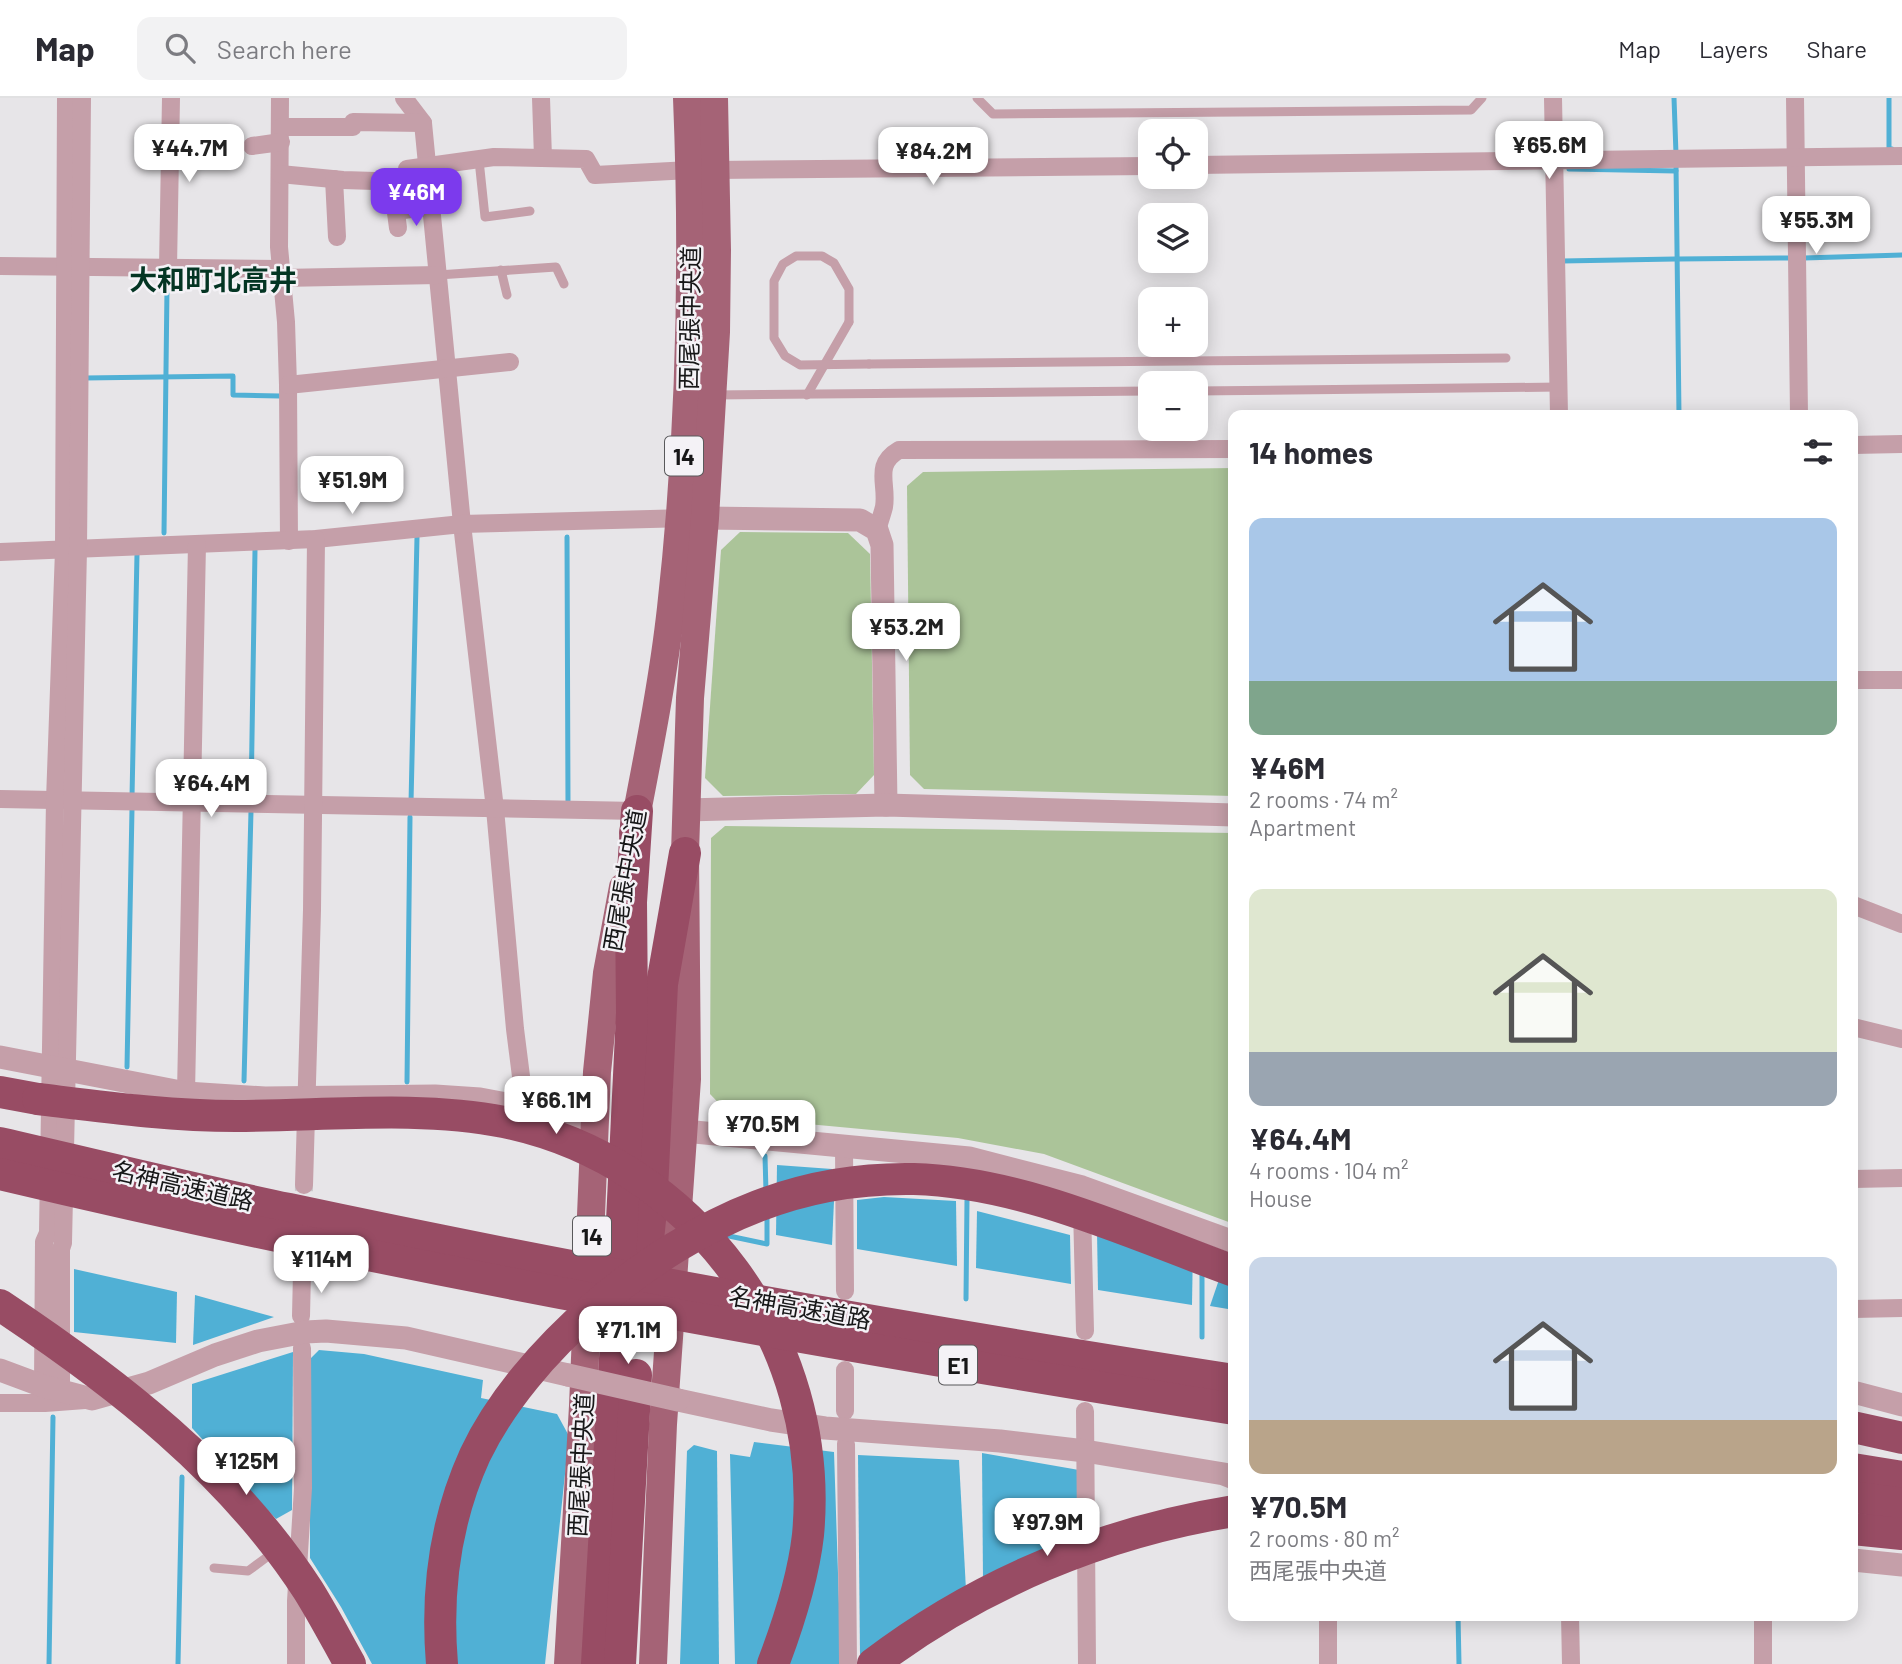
<!DOCTYPE html>
<html lang="en">
<head>
<meta charset="utf-8">
<style>
  body { margin:0; font-family:Barlow,"Noto Sans JP",sans-serif; background:#f2f2f3; color:#2b2b33; height:100vh; display:flex; flex-direction:column; font-size:26px; white-space:nowrap }
  * { box-sizing:border-box; margin:0 }
  p { font-size:23px; color:#7c7c81 }
  .icon { flex:none; width:38px; height:38px; fill:none; stroke:currentColor; stroke-width:2; stroke-linecap:round; stroke-linejoin:round }
  .map { position:relative; flex:1; overflow:hidden }
  .details { position:absolute; left:1228px; top:312px; width:630px; height:1211px; display:flex; flex-direction:column; background:#fff; border-radius:14px; box-shadow:0 4px 18px #0003 }
  .details>* { flex:none }
  .buttons { position:absolute; left:1138px; top:21px; display:grid; gap:14px }
  .buttons a { display:grid; place-items:center; width:70px; height:70px; border-radius:14px; background:#fff; box-shadow:0 4px 18px #0003; font-size:35px }
  .price { position:absolute; translate:-50% -60px; padding:0 16px; border-radius:14px; background:#fff; color:#222; font-size:23px; line-height:46px; filter:drop-shadow(0 2px 4px #0008) }
  .price::after { content:''; position:absolute; left:50%; top:42px; width:21px; height:16px; margin-left:-10px; background:inherit; clip-path:polygon(0 0,100% 0,50% 100%) }
  .price.selected { background:#7c3aed; color:#fff }
  ul { padding:0; list-style:none }
  li { display:grid; align-content:center; gap:14px; height:371px; padding:0 21px }
  li span { display:grid; place-items:center; height:217px; border-radius:14px; color:#555 }
  li>.icon { margin-inline-start:auto }
  span .icon { width:126px; height:126px; fill:#fffc; stroke-width:1 }
  li b { font-size:30px }
  h2 { display:flex; justify-content:space-between; align-items:center; height:84px; padding:0 21px; font-size:30px }
  header { display:flex; align-items:center; gap:42px; box-sizing:border-box; height:98px; padding:0 35px; background:#fff; border-bottom:2px solid #e1e1e2 }
  header strong { font-size:33px }
  nav { display:flex; gap:38px; margin-inline-start:auto; font-size:24px }
  .search { width:490px; height:63px; background:#f2f2f3; display:flex; align-items:center; gap:18px; box-sizing:border-box; padding:0 24px; border-radius:14px; color:#7c7c81; font-size:26px }
  .map>svg:first-child { display:block }
</style>
</head>
<body>
<header>
<strong>Map</strong>
<div class="search"><svg class="icon" aria-label="search" viewBox="0 0 24 24"><circle cx="10" cy="10" r="6"/><path d="M15 15l6 6"/></svg>Search here</div>
<nav><a>Map</a><a>Layers</a><a>Share</a></nav>
</header>
<div class="map">
<svg width="1902" height="1566" viewBox="0 0 1902 1566">
  <rect width="100%" height="100%" fill="#e7e5e8"/>
  <g fill="#abc499">
    <path d="M1234,370V698L924,691L910,677L907,388L923,374Z"/>
    <path d="M740,434L848,435L870,456L874,677L856,696L723,698L705,680L721,452Z"/>
    <path d="M725,728L1234,735V1126L1044,1056L958,1040L732,1019L710,996L711,740Z"/>
  </g>
  <g fill="#50b0d5">
    <path d="M777,1067L832,1071L834,1103L832,1147L776,1137Z"/>
    <path d="M884,1099L956,1103L957,1168L857,1151V1102Z"/>
    <path d="M977,1113L1070,1137L1071,1186L976,1170Z"/>
    <path d="M1097,1133L1193,1147L1192,1207L1098,1192Z"/>
    <path d="M1225,1164L1234,1167V1212L1210,1208Z"/>
    <path d="M74,1171L177,1194L176,1245L74,1234Z"/>
    <path d="M195,1197L274,1219L193,1247Z"/>
    <path d="M319,1252L364,1256L483,1282L481,1300L557,1316L569,1338L545,1566H372L341,1509L310,1460V1261Z"/>
    <path d="M293,1254L292,1412L276,1421L192,1330V1286Z"/>
    <path d="M754,1344L834,1354L841,1566H735L730,1356L750,1359Z"/>
    <path d="M694,1347L717,1353L719,1566H680L687,1353Z"/>
    <path d="M982,1355L1079,1372L1080,1443L983,1483Z"/>
    <path d="M858,1357L959,1362L966,1492L860,1557Z"/>
  </g>
  <g fill="none" stroke-linecap="round" stroke-linejoin="round">
    <g stroke="#50b0d5" stroke-width="5">
      <path d="M1674,0L1676,56"/>
      <path d="M1889,0V51H1892"/>
      <path d="M1676,67L1679,317"/>
      <path d="M1569,71L1676,73"/>
      <path d="M1804,160L1902,157"/>
      <path d="M1678,161L1791,160"/>
      <path d="M1562,163L1675,161"/>
      <path d="M85,283V280L233,278V297L280,298"/>
      <path d="M164,435L167,190"/>
      <path d="M567,439L568,707"/>
      <path d="M132,699L137,456"/>
      <path d="M251,701L255,452"/>
      <path d="M411,705L417,439"/>
      <path d="M127,969L132,711"/>
      <path d="M244,983L251,713"/>
      <path d="M407,984L410,719"/>
      <path d="M765,1058L766,1094"/>
      <path d="M729,1138L767,1146V1114"/>
      <path d="M1202,1172V1239"/>
      <path d="M966,1201L967,1101"/>
      <path d="M1458,1517L1459,1566"/>
      <path d="M49,1566L53,1319"/>
      <path d="M178,1566L182,1379"/>
    </g>
    <path stroke="#c8c6c9" stroke-width="18" stroke-dasharray="18 9" stroke-linecap="butt" d="M302,1174L304,1087"/>
    <g stroke="#c59fa9" stroke-width="9">
      <path d="M977,0L993,16L1471,12L1482,0"/>
      <path d="M479,62L485,119L530,113"/>
      <path d="M501,172L507,197"/>
      <path d="M438,177L556,169L564,186"/>
      <path d="M869,266L1506,260"/>
      <path d="M1195,293L1559,289"/>
      <path d="M714,297L1150,293"/>
      <path d="M807,297L849,224"/>
      <path d="M214,1470L248,1473L267,1459"/>
    </g>
    <g stroke="#c59fa9" stroke-width="18">
      <path d="M280,0L279,149L286,224L288,287L289,443"/>
      <path d="M404,0L423,25L462,426L495,711L515,931L525,1010"/>
      <path d="M541,0L543,60"/>
      <path d="M1553,0L1559,317"/>
      <path d="M1795,0L1799,317"/>
      <path d="M281,29H353V24L423,25"/>
      <path d="M252,48L281,44"/>
      <path d="M1195,67L1902,58"/>
      <path d="M715,72L1150,68"/>
      <path d="M280,76L343,82L407,84V71L494,59L586,61L595,77L690,72"/>
      <path d="M334,81L337,139"/>
      <path d="M392,84L398,130"/>
      <path d="M397,113L431,108"/>
      <path d="M0,168L280,171"/>
      <path d="M168,170L171,0"/>
      <path d="M281,180L438,177"/>
      <path d="M288,287L510,264"/>
      <path d="M1853,347L1902,346"/>
      <path d="M877,432C879,425 882,417 884,409C888,386 873,367 899,352L1234,351"/>
      <path d="M0,454L316,441L462,426L688,420"/>
      <path d="M1853,582H1902"/>
      <path d="M0,701L637,713"/>
      <path d="M1853,807L1902,826"/>
      <path d="M1853,929L1902,941"/>
      <path d="M186,995L197,446"/>
      <path d="M844,1048L845,1193"/>
      <path d="M1853,1081L1902,1080"/>
      <path d="M304,1087L312,812L316,441"/>
      <path d="M1082,1110L1085,1233"/>
      <path d="M1853,1211L1902,1210"/>
      <path d="M301,1218L302,1174"/>
      <path d="M43,1288L44,1144L48,1135L55,702L64,452L66,0"/>
      <path d="M61,1292V1151L63,1145L78,451L82,0"/>
      <path d="M0,1305H45L85,1302"/>
      <path d="M845,1313V1272"/>
      <path d="M1085,1313L1087,1566"/>
      <path d="M846,1346L848,1566"/>
      <path d="M1328,1517V1566"/>
      <path d="M1570,1517L1571,1566"/>
      <path d="M296,1566V1503L303,1390L302,1250"/>
      <path d="M1763,1566V1517"/>
    </g>
    <g stroke="#c59fa9" stroke-width="23">
      <path d="M705,420L860,422L877,432L882,447L886,707"/>
      <path d="M686,712L886,707L1234,717"/>
      <path d="M0,959L186,995L265,1000L435,998L480,1001L595,1023"/>
      <path d="M684,1033L969,1060L1082,1089L1234,1144"/>
      <path d="M0,1272L43,1288L92,1301L149,1285L215,1257L258,1243L305,1234L326,1233L406,1240L568,1277"/>
      <path d="M1853,1294L1902,1307"/>
      <path d="M678,1302L771,1322L825,1330L1000,1343L1085,1353L1224,1376L1234,1380"/>
      <path d="M1853,1462L1902,1467"/>
    </g>
    <g stroke="#a56376" stroke-width="28">
      <path d="M633,735C647,662 663,583 671,510C690,340 694,170 687,0"/>
      <path d="M568,1566L583,1308L597,974L607,875L623,789"/>
      <path d="M653,1566L663,1326L687,981L685,755L690,600L705,420L716,234L717,152L714,0"/>
    </g>
    <g stroke="#984c64" stroke-width="32">
      <path d="M0,994L38,1001"/>
      <path d="M643,1191L651,1112L662,886L685,755"/>
      <path d="M1853,1329L1902,1340"/>
      <path d="M1853,1371L1902,1379"/>
      <path d="M1853,1399L1902,1406"/>
      <path d="M1853,1431L1902,1436"/>
      <path d="M597,1566L617,1227L632,915L631,804L637,713"/>
      <path d="M620,1566L636,1277"/>
    </g>
    <path stroke="#c59fa9" stroke-width="9" d="M849,224V191L834,165L822,158H796L783,166L774,183V240L785,258L800,267L869,266"/>
    <path stroke="#c59fa9" stroke-width="23" d="M568,1277L678,1302"/>
    <g stroke="#984c64" stroke-width="32">
      <path d="M38,1001C104,1009 169,1018 236,1018C323,1018 418,1007 504,1024C694,1063 826,1244 808,1437C803,1481 789,1524 773,1566"/>
      <path d="M0,1045C96,1067 193,1091 289,1111C602,1178 918,1233 1234,1282"/>
      <path d="M0,1076C408,1173 820,1245 1234,1311"/>
      <path d="M0,1207C116,1284 231,1373 308,1492C323,1516 336,1541 350,1566"/>
      <path d="M442,1566C436,1495 445,1423 475,1357C525,1252 650,1149 758,1108C807,1089 860,1080 914,1081C1023,1084 1132,1136 1234,1173"/>
      <path d="M873,1566C978,1486 1103,1434 1234,1413"/>
    </g>
  </g>
  <g text-anchor="middle" dominant-baseline="central" stroke-width="5" stroke-linejoin="round" paint-order="stroke">
    <g fill="#f4f2f6" stroke="#59595b" stroke-width="2">
      <rect x="665" y="338.5" width="38" height="39" rx="5"/>
      <rect x="573" y="1118.5" width="38" height="39" rx="5"/>
      <rect x="939" y="1247.5" width="38" height="39" rx="5"/>
    </g>
    <g font-size="23" font-weight="bold" fill="#171718">
      <text x="684" y="358">14</text>
      <text x="592" y="1138">14</text>
      <text x="958" y="1267">E1</text>
    </g>
    <g font-size="24" fill="#171718" stroke="#f4f2f6">
      <text transform="translate(689 220) rotate(-89)">西尾張中央道</text>
      <text transform="translate(624 782) rotate(-80)">西尾張中央道</text>
      <text transform="translate(183 1087) rotate(13)">名神高速道路</text>
      <text transform="translate(800 1209) rotate(10)">名神高速道路</text>
      <text transform="translate(580 1367) rotate(-87)">西尾張中央道</text>
    </g>
    <g font-size="28" font-weight="bold" fill="#043523" stroke="#f4f2f6">
      <text x="213" y="181">大和町北高井</text>
    </g>
  </g>
</svg>
<div class="buttons">
<a><svg class="icon" aria-label="locate" viewBox="0 0 24 24"><circle cx="12" cy="12" r="6"/><path d="M12 2v4M12 18v4M2 12h4M18 12h4"/></svg></a>
<a><svg class="icon" aria-label="layers" viewBox="0 0 24 24"><path d="M12 4l9 5-9 5-9-5zM3 14l9 5 9-5"/></svg></a>
<a>+</a>
<a>−</a>
</div>
<b class="price" style="left:1549px;top:83px">¥65.6M</b>
<b class="price" style="left:189px;top:86px">¥44.7M</b>
<b class="price" style="left:933px;top:89px">¥84.2M</b>
<b class="price selected" style="left:416px;top:130px">¥46M</b>
<b class="price" style="left:1816px;top:158px">¥55.3M</b>
<b class="price" style="left:352px;top:418px">¥51.9M</b>
<b class="price" style="left:906px;top:565px">¥53.2M</b>
<b class="price" style="left:211px;top:721px">¥64.4M</b>
<b class="price" style="left:556px;top:1038px">¥66.1M</b>
<b class="price" style="left:762px;top:1062px">¥70.5M</b>
<b class="price" style="left:321px;top:1197px">¥114M</b>
<b class="price" style="left:628px;top:1268px">¥71.1M</b>
<b class="price" style="left:246px;top:1399px">¥125M</b>
<b class="price" style="left:1047px;top:1460px">¥97.9M</b>
<section class="details">
<h2>14 homes<svg class="icon" aria-label="filters" viewBox="0 0 24 24"><path d="M4 7h16M4 17h16"/><circle cx="9" cy="7" r="2"/><circle cx="15" cy="17" r="2"/></svg></h2>
<ul>
<li><span style="background:linear-gradient(#a9c7e8 75%,#7fa58c 0)"><svg class="icon" aria-label="home" viewBox="0 0 24 24"><path d="M3 11l9-7 9 7M6 9v11h12V9"/></svg></span><div><b>¥46M</b><p>2 rooms · 74 m²</p><p>Apartment</p></div></li>
<li><span style="background:linear-gradient(#dfe7d0 75%,#9aa5b1 0)"><svg class="icon" aria-label="home" viewBox="0 0 24 24"><path d="M3 11l9-7 9 7M6 9v11h12V9"/></svg></span><div><b>¥64.4M</b><p>4 rooms · 104 m²</p><p>House</p></div></li>
<li><span style="background:linear-gradient(#c9d6e8 75%,#b9a48a 0)"><svg class="icon" aria-label="home" viewBox="0 0 24 24"><path d="M3 11l9-7 9 7M6 9v11h12V9"/></svg></span><div><b>¥70.5M</b><p>2 rooms · 80 m²</p><p>西尾張中央道</p></div></li>
</ul>
</section>
</div>
</body>
</html>
